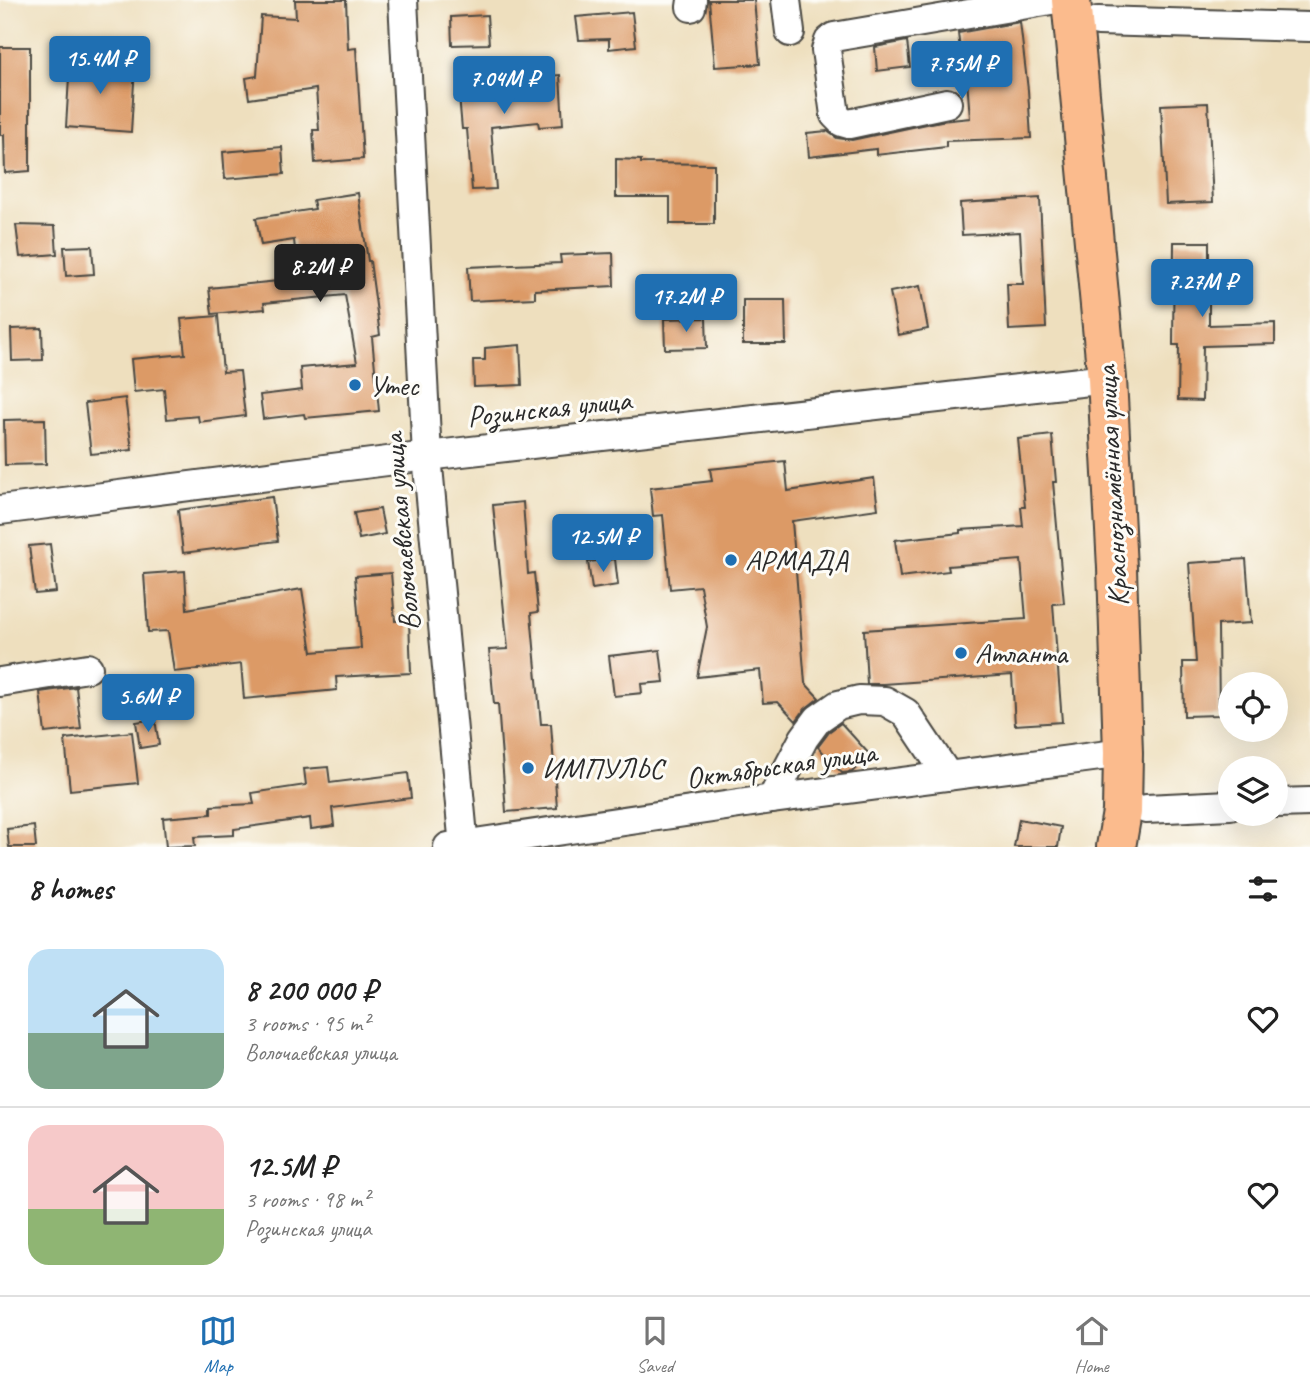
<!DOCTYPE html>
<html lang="en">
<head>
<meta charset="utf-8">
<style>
  body { margin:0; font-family:Caveat,sans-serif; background:#f2f2f2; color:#222; height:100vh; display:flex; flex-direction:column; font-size:26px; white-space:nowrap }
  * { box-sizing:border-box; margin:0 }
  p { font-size:23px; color:#767676 }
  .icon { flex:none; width:38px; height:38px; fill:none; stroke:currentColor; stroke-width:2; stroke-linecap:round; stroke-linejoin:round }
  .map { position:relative; height:847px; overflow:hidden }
  .details { display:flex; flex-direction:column; background:#fff; flex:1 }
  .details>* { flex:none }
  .tools { position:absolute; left:1218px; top:672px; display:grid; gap:14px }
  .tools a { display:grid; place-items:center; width:70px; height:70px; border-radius:50%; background:#fff; box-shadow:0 7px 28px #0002; font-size:35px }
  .price { position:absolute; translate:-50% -60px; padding:0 16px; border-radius:7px; background:#1f6fb2; color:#fff; font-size:23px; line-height:46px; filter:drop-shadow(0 2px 4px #0008) }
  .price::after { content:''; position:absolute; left:50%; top:42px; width:21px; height:16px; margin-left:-10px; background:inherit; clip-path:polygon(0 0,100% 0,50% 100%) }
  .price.active { background:#222; color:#fff }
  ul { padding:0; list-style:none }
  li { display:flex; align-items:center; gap:21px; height:175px; padding:0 28px }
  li+li { border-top:2px solid #e0e0e0 }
  li span { display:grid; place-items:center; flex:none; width:196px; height:140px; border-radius:21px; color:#555 }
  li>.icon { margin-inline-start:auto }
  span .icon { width:84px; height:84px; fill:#fffc; stroke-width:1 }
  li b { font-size:30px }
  h2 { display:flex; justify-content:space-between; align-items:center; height:84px; padding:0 28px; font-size:30px }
  .menu { display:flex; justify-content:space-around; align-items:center; height:98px; border-top:2px solid #e0e0e0; background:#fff; font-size:19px; color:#767676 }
  .menu a { display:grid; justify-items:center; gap:4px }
  .menu .active { color:#1f6fb2 }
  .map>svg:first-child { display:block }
</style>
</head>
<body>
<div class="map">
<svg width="1310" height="847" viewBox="0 0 1310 847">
  <rect width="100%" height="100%" fill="#fdfcf7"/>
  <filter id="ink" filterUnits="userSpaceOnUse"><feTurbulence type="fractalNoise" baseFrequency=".0143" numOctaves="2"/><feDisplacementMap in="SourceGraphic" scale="14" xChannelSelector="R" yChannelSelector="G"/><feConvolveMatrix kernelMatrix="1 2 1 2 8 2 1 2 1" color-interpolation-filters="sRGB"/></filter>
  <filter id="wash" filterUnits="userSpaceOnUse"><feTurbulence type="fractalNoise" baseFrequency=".00686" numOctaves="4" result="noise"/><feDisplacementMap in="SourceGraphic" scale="28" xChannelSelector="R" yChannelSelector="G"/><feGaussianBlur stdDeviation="1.57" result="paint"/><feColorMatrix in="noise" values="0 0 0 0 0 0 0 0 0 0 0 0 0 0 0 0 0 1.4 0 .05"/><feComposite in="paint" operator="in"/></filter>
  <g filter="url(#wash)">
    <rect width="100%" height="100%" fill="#eedfbe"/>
    <g id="blocks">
      <g fill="#dc9a66">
        <path d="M295,0H346L348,49L356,48L363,159L315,163L313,130H319L316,89L249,99L246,78L257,76L261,16L296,18Z"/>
        <path d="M709,0H754L760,64L715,67Z"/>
        <path d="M632,12L636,46L609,49V39L579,40L576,17Z"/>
        <path d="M487,15L489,44L452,45L451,17Z"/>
        <path d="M1020,22L1028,90L1031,138L946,141V147L876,155V149L809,157L807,133L827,131L837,138L852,140L941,121L970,118L966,67H962L958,33Z"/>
        <path d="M907,41L910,67L877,71L875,47Z"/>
        <path d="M0,47H30V171L5,173L4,135H0Z"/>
        <path d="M70,61L135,66L131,132L66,127Z"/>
        <path d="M560,75L563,125L539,127L538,122L491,127L496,189L472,190L467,129H462L458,84Z"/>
        <path d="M1208,103L1213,202L1166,204L1161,105Z"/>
        <path d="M282,147L284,174L225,179L223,152Z"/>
        <path d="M616,159L641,160V163L714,164V224H670V197H616Z"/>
        <path d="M358,193L368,261H370L380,335L372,337L379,411L305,418L304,414L263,419L260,395L302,390L300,368L357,363L345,295L264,303L265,309L212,314L209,288L298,279L294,240L261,245L256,218L315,209L313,200Z"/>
        <path d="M1040,198L1046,328L1009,330L1007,284H1023L1020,232L962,235L960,203Z"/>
        <path d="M16,225L55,226L57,254L20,257Z"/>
        <path d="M1174,242H1209V325L1275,323V344L1203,346L1202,401L1178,400L1179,345H1173Z"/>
        <path d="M92,246L94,274L66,276L64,247Z"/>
        <path d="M613,253L614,286L535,290V298L470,301L468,267L561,263L560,255Z"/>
        <path d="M920,286L928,329L898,335L890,292Z"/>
        <path d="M743,300H785L786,344H743Z"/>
        <path d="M218,316L223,372L240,371L245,416L199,422L198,416L167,419L164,389L134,392L131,359L185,354L181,319Z"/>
        <path d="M706,318L707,348L665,349L664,319Z"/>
        <path d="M42,328L43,360L12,361L11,329Z"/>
        <path d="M520,345L522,385L474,387L473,360H485V348Z"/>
        <path d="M125,398L132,450L91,454L85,403Z"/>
        <path d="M45,419L46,464L5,465L4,420Z"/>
        <path d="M1052,435L1056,482H1053L1064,603L1053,604L1062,722L1015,725L1012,675L883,684H867L864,630L1026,619L1021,560L948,566L949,571L900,577L895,540L960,533V530L1023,526L1021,507H1025L1018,439Z"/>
        <path d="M785,461L788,491L874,478L878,509L792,521L805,683L819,698L805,709L796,721L778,702L763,703L760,670L697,677L707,627L700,586L670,589L663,515L653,516L650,488L712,481L710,469Z"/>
        <path d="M272,497L278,541L183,553L178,510Z"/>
        <path d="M523,502L528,574L534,573L538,612L531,613L541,724H551L557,808L506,812L498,704H494L489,650L508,649L493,505Z"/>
        <path d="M380,509L385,534L359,539L354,513Z"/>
        <path d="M50,544L56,592L35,594L29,546Z"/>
        <path d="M615,559L618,585L592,589L588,562Z"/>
        <path d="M1246,559L1251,623L1218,625L1219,715L1184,716L1183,662H1196L1189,563Z"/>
        <path d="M185,571L187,609L302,589L312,652L361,648L355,576L391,573L395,621L409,620L411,673L336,677L337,690L244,699L241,664L174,672L168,631L148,632L144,574Z"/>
        <path d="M660,650L664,682L641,684L642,693L614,696L609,656Z"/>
        <path d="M76,687L81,729L45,733L40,692Z"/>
        <path d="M155,719L159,745L140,748L136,722Z"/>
        <path d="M841,723L870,755L852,772L842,773L818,747L830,731Z"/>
        <path d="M132,732L138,783L70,790L65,739Z"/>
        <path d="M328,767L330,783L408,773L411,798L332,808L334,826L311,829L310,818L234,829V835L194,837L195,846L166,847L163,818L211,814V806L254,804L252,793L306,785L304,769Z"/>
        <path d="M1019,819L1061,827L1058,847H1014Z"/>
        <path d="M34,826L36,847H9L7,829Z"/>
      </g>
    </g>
  </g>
  <g filter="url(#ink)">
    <use href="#blocks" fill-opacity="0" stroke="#484641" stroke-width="2"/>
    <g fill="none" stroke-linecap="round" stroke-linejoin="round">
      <g stroke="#484641" stroke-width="32">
        <g id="minor">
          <path d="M403,0L427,456L464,847"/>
          <path d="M786,0L790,32"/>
          <path d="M691,7L692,0"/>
          <path d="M1098,21L1310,27"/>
          <path d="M947,103L849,124L842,122L835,115L826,50L829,41L834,37L1051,0"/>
          <path d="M0,510L427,456L1107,379"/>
          <path d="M0,682L88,668"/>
          <path d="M772,799L804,738L818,719L838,705L859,700L885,701L906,713L948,776"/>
          <path d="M1276,803L1310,802"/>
          <path d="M1146,809L1230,805"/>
          <path d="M448,847L772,799L1123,753"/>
        </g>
      </g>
      <g stroke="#484641" stroke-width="42">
        <path id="highway" d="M1071,0L1107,379L1117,568L1123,753L1122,812L1116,847"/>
      </g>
      <use href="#minor" stroke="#fff" stroke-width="28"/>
      <use href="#highway" stroke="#fbbb8d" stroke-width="38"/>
    </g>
  </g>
  <g fill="#1f6fb2" stroke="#fdfcf7" stroke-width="2.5">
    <circle cx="355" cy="385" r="7"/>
    <circle cx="731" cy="560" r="7"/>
    <circle cx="961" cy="653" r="7"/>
    <circle cx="528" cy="768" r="7"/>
  </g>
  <g text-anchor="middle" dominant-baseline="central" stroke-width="6" stroke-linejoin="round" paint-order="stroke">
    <g font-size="30" fill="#2b2b2b" stroke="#fdfcf7" text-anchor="start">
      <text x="369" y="385">Утес</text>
      <text x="745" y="560">АРМАДА</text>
      <text x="975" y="653">Атланта</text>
      <text x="542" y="768">ИМПУЛЬС</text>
    </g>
    <g font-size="30" fill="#2b2b2b" stroke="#fdfcf7">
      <text transform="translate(549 408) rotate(-6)">Розинская улица</text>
      <text transform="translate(1112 486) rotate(-93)">Краснознамённая улица</text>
      <text transform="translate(401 532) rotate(-95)">Волочаевская улица</text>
      <text transform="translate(781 765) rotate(-8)">Октябрьская улица</text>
    </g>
  </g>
</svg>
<div class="tools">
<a><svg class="icon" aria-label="locate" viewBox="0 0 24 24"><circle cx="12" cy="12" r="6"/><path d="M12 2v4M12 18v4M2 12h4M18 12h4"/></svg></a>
<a><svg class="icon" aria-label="layers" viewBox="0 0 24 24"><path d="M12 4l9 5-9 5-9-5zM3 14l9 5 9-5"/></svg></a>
</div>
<b class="price" style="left:100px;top:96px">15.4M ₽</b>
<b class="price" style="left:962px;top:101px">7.75M ₽</b>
<b class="price" style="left:504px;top:116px">7.04M ₽</b>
<b class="price active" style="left:320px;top:304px">8.2M ₽</b>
<b class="price" style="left:1202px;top:319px">7.27M ₽</b>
<b class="price" style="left:686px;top:334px">17.2M ₽</b>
<b class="price" style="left:603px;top:574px">12.5M ₽</b>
<b class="price" style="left:148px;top:734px">5.6M ₽</b>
</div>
<section class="details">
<h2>8 homes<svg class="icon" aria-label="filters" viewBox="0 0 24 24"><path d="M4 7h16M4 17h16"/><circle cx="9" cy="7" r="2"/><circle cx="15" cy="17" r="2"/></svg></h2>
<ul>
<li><span style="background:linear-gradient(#bfe0f5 60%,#7fa58c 0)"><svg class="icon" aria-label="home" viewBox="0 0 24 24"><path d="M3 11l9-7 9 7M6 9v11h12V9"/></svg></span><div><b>8 200 000 ₽</b><p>3 rooms · 95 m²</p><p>Волочаевская улица</p></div><svg class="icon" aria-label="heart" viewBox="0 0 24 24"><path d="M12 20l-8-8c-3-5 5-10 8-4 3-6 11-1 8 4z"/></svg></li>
<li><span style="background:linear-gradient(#f6c9c9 60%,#8fb573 0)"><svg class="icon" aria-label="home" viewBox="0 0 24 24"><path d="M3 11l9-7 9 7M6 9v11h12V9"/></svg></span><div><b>12.5M ₽</b><p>3 rooms · 98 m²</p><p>Розинская улица</p></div><svg class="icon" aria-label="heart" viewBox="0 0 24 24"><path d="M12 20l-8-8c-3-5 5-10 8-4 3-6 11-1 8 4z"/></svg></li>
</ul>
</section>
<nav class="menu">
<a class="active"><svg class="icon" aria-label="map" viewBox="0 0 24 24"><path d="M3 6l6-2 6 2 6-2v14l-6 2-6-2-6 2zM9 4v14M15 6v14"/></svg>Map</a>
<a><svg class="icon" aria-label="saved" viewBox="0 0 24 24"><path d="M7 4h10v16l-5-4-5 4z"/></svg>Saved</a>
<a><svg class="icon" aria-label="home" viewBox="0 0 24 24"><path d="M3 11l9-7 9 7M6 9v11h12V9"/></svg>Home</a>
</nav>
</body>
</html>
